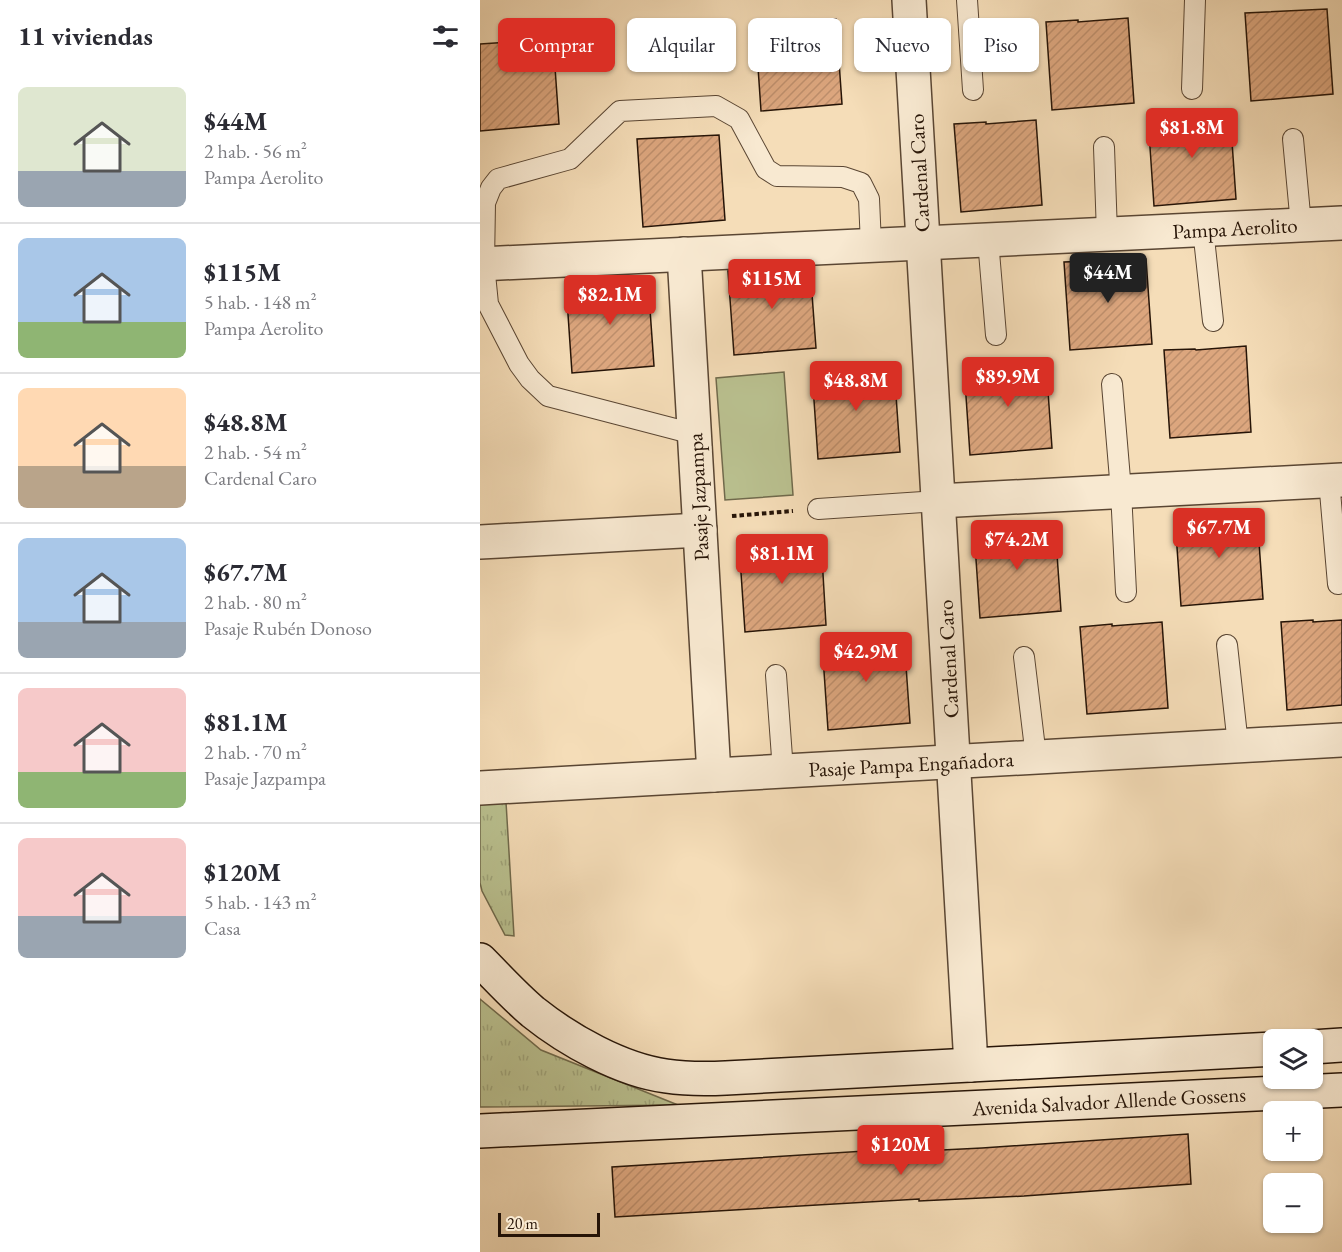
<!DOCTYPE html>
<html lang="es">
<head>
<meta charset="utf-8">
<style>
  body { margin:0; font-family:"EB Garamond",serif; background:#f7f7f7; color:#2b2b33; height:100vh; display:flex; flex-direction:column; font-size:22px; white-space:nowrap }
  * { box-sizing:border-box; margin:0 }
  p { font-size:20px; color:#7c7c81 }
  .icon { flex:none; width:33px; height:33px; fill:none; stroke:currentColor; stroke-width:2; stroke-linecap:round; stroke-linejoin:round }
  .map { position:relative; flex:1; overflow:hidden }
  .details { display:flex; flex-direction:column; background:#fff; width:480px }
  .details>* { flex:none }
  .top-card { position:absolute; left:18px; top:18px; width:570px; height:54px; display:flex; gap:12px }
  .buttons { position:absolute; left:783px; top:1029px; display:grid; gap:12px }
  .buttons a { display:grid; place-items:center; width:60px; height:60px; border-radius:9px; background:#fff; box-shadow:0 2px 4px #0004; font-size:30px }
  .scale { position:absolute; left:18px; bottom:15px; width:102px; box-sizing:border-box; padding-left:6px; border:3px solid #261407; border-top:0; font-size:16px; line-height:21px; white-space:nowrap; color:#261407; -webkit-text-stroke:4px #f8e9d1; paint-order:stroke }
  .price { position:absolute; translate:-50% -51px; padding:0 14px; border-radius:6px; background:#d93025; color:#fff; font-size:20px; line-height:39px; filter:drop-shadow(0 2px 3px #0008) }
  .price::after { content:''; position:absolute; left:50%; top:36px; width:18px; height:14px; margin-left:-9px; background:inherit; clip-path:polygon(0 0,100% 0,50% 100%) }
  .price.current { background:#222; color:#fff }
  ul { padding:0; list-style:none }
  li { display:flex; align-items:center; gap:18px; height:150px; padding:0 18px }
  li+li { border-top:2px solid #e1e1e2 }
  li span { display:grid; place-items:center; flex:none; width:168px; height:120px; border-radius:9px; color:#555 }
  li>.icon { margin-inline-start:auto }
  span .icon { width:72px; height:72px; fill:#fffc; stroke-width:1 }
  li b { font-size:26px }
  h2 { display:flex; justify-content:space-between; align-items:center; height:72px; padding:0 18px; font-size:26px }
  .tag { padding:0 21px; border-radius:9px; background:#fff; box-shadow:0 2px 4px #0004; font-size:21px; line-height:54px }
  .tag.current { background:#d93025; color:#fff }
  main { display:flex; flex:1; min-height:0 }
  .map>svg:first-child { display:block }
</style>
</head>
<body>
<main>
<section class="details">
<h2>11 viviendas<svg class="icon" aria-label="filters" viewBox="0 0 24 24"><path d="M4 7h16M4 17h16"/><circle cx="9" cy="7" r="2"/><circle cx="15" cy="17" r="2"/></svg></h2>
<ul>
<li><span style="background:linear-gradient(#dfe7d0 70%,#9aa5b1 0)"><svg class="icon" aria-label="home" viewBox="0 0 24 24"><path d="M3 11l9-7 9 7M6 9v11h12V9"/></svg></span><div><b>$44M</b><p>2 hab. · 56 m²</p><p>Pampa Aerolito</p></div></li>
<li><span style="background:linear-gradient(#a9c7e8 70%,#8fb573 0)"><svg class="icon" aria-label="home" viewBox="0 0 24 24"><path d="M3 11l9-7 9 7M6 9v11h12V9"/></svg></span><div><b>$115M</b><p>5 hab. · 148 m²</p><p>Pampa Aerolito</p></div></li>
<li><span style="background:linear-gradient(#ffd9b3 65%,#b9a48a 0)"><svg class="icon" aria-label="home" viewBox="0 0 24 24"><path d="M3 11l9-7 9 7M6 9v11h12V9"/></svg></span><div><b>$48.8M</b><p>2 hab. · 54 m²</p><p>Cardenal Caro</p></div></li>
<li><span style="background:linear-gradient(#a9c7e8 70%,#9aa5b1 0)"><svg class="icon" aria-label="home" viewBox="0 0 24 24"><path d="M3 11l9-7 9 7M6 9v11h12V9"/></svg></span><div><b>$67.7M</b><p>2 hab. · 80 m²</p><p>Pasaje Rubén Donoso</p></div></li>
<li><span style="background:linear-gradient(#f6c9c9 70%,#8fb573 0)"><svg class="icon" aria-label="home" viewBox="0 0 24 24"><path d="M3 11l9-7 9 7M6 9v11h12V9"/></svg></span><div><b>$81.1M</b><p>2 hab. · 70 m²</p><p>Pasaje Jazpampa</p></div></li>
<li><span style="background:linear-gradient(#f6c9c9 65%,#9aa5b1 0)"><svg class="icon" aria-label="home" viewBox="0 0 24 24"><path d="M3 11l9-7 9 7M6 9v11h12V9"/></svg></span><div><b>$120M</b><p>5 hab. · 143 m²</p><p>Casa</p></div></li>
</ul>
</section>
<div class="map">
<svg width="862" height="1252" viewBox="0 0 862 1252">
  <defs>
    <pattern id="grass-tufts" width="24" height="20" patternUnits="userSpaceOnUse" patternTransform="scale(1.5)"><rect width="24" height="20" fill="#bac190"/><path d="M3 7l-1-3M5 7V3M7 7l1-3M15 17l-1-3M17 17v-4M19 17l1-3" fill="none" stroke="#a0a57b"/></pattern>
    <pattern id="building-hatch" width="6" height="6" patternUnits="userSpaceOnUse" patternTransform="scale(1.5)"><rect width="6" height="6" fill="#dca67e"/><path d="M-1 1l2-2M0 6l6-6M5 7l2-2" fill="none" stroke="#bd8e6b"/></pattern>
  </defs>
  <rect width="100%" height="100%" fill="#f5ddb8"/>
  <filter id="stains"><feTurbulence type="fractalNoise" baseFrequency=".00333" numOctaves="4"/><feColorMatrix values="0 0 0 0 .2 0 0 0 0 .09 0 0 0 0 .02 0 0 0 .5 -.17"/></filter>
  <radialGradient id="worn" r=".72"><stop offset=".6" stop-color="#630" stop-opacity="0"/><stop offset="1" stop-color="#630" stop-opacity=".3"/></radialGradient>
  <g fill="url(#grass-tufts)" stroke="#706a4c" stroke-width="1.5">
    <path d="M26,802L34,936L25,935L2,891L0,883V803Z"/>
    <path d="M0,999L61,1050L198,1105L0,1107Z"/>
  </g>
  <path fill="#bac190" stroke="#706a4c" stroke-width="1.5" d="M304,372L313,495L245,500L236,378Z"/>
  <g fill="url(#building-hatch)" stroke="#261407" stroke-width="1.5">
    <path d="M847,9L853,94L771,101L765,13Z"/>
    <path d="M648,18L654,103L572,110L566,22L598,20V22Z"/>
    <path d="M356,19L362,104L281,111L275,23Z"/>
    <path d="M73,39L79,124L0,131V44Z"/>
    <path d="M750,113L756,199L674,206L668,118L700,116V117Z"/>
    <path d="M556,120L562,205L481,212L474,124L506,122V124Z"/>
    <path d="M239,135L245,220L163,227L157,139Z"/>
    <path d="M666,259L672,344L590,350L584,262Z"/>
    <path d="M330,267L336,348L254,355L248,271Z"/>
    <path d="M168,281L174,366L92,373L86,285Z"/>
    <path d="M766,346L771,432L690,438L684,350L715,349L716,350Z"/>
    <path d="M566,363L572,448L490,455L484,367L516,364V367Z"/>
    <path d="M414,367L420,452L338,459L332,371Z"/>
    <path d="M777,514L783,599L701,606L695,518Z"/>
    <path d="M575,526L581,611L500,618L494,530Z"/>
    <path d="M341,540L346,625L265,632L259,543Z"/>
    <path d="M833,620V622L862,620V705L807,710L801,622Z"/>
    <path d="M682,622L688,708L607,714L600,627L632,624V626Z"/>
    <path d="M424,637L430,723L348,730L342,642Z"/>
    <path d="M708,1134L711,1184L544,1196L439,1201V1199L135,1217L132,1167L401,1150L402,1153L502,1148Z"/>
  </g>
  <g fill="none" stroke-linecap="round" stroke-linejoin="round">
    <g stroke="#5a4633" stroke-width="22">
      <g id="service">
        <path d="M487,0L493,90"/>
        <path d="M712,89L715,0"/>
        <path d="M813,139L821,225"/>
        <path d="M624,147L627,234"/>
        <path d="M723,229L733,321"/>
        <path d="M508,240L516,335"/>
        <path d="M632,384L641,491L646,592"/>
        <path d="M214,434L68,396L50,379L39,364L8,304L4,264L5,203L11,188L18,179L90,159L140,111L236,106L259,119L286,169L297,176L363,177L381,183L389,199L391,245"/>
        <path d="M849,480L858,584"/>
        <path d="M338,509L458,501"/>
        <path d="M747,645L758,745"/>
        <path d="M544,657L556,757"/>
        <path d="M296,675L303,771"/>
      </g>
    </g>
    <g stroke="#5a4633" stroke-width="36">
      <g id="minor">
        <path d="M429,0L491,1065"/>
        <path d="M204,254L234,775"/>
        <path d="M0,264L862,223"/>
        <path d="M458,501L862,480"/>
        <path d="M0,542L220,530"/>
        <path d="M0,788L862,740"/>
      </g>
    </g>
    <g stroke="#261407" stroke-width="36">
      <g id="secondary">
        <path d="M0,960C18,978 34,996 53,1012C88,1040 141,1070 186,1076C206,1079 226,1079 246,1078L794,1049"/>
        <path d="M832,1047L862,1045"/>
        <path d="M0,1131L862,1090"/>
      </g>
    </g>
    <path stroke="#261407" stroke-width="4" stroke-dasharray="4.5 3" stroke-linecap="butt" d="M252,516L313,511"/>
    <use href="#service" stroke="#f8e9d1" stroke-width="20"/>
    <use href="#minor" stroke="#f8e9d1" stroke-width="33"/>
    <use href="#secondary" stroke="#f8e9d1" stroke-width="33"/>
  </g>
  <g text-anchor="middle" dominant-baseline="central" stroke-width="4.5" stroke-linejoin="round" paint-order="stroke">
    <g font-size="21" fill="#261407" stroke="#f8e9d1">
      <text transform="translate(439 173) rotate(-93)">Cardenal Caro</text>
      <text transform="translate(755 228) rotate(-3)">Pampa Aerolito</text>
      <text transform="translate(218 497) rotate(-93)">Pasaje Jazpampa</text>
      <text transform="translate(468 659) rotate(-93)">Cardenal Caro</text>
      <text transform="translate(431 764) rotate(-3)">Pasaje Pampa Engañadora</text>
      <text transform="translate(629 1101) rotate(-3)">Avenida Salvador Allende Gossens</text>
    </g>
  </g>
  <rect width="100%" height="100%" filter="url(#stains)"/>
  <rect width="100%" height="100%" fill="url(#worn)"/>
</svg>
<div class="buttons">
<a><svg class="icon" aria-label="layers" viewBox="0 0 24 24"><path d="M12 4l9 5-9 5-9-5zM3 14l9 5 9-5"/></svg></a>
<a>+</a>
<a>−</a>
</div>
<div class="scale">20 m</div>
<b class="price" style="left:712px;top:159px">$81.8M</b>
<b class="price current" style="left:628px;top:304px">$44M</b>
<b class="price" style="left:292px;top:310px">$115M</b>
<b class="price" style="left:130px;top:326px">$82.1M</b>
<b class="price" style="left:528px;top:408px">$89.9M</b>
<b class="price" style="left:376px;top:412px">$48.8M</b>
<b class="price" style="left:739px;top:559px">$67.7M</b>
<b class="price" style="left:537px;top:571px">$74.2M</b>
<b class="price" style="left:302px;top:585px">$81.1M</b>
<b class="price" style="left:386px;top:683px">$42.9M</b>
<b class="price" style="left:421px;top:1176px">$120M</b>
<div class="top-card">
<a class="tag current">Comprar</a>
<a class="tag">Alquilar</a>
<a class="tag">Filtros</a>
<a class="tag">Nuevo</a>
<a class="tag">Piso</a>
</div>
</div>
</main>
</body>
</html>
